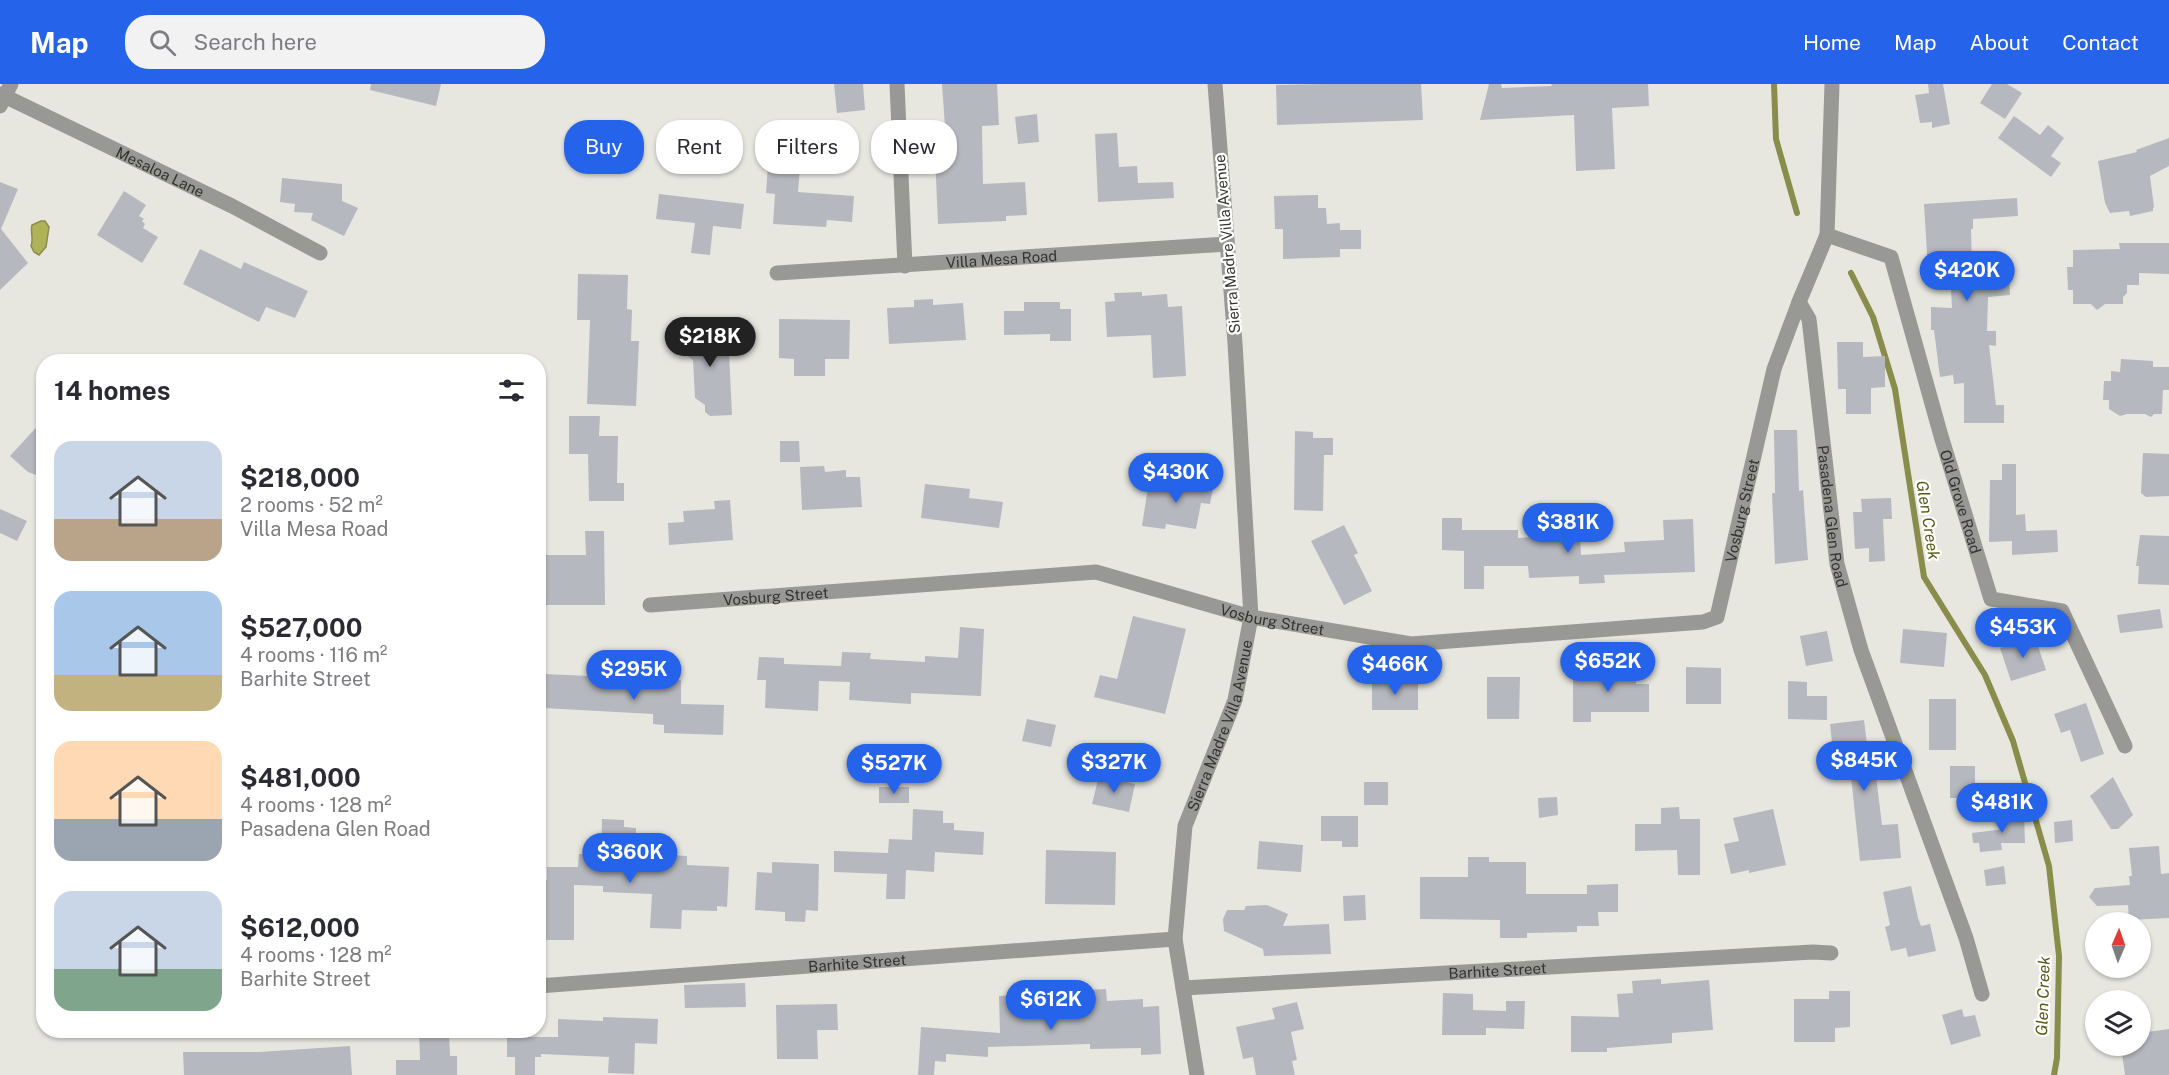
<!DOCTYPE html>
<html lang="en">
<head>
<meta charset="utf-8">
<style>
  body { margin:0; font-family:"Public Sans",sans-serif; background:#f2f2f3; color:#2b2b33; height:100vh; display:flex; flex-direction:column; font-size:22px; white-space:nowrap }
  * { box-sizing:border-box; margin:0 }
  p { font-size:20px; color:#7c7c81 }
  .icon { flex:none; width:33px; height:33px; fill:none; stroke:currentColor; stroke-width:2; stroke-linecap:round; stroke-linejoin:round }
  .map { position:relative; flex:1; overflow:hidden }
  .side { position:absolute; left:36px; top:270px; width:510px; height:684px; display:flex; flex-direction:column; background:#fff; border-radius:24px; box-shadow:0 2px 4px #0004 }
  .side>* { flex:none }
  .banner { position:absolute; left:564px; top:36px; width:570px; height:54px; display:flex; gap:12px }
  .needle { width:39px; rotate:2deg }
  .buttons { position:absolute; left:2085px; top:828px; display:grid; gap:12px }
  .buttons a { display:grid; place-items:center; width:66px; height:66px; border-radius:50%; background:#fff; box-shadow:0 2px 4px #0004; font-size:30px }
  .price { position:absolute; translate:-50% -51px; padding:0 14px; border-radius:21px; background:#2563eb; color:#fff; font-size:20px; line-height:39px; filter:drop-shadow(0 2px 3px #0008) }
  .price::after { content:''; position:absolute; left:50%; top:36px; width:18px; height:14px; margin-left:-9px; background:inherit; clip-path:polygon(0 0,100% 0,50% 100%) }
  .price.current { background:#222; color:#fff }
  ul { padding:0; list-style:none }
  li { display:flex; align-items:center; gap:18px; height:150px; padding:0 18px }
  li span { display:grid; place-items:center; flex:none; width:168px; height:120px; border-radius:18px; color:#555 }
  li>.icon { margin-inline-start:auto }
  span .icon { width:72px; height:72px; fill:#fffc; stroke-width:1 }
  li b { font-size:26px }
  h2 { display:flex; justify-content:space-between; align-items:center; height:72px; padding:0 18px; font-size:26px }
  .tag { padding:0 21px; border-radius:24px; background:#fff; box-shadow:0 2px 4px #0004; font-size:21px; line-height:54px }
  .tag.current { background:#2563eb; color:#fff }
  header { display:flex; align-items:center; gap:36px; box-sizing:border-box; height:84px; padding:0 30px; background:#2563eb; color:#fff }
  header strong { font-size:28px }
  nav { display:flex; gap:33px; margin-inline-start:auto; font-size:21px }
  .search { width:420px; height:54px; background:#f2f2f3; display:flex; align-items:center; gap:15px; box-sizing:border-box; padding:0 21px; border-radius:24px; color:#7c7c81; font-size:22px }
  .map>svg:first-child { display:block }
</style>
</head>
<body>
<header>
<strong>Map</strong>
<div class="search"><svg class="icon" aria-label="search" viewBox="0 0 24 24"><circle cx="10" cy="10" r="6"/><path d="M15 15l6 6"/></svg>Search here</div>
<nav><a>Home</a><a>Map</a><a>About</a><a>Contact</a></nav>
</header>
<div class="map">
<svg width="2169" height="991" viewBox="0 0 2169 991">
  <rect width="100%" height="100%" fill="#e7e7e0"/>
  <path fill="#afb257" stroke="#8a8c4b" stroke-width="1.5" d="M41,137H45L49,143L46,163L39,171L34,168L31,162C34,155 30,148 32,141Z"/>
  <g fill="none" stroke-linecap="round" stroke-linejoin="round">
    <g stroke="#8a8c4b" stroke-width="6">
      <path d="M1774,0L1776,55L1797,129"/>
      <path d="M1851,189L1873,233L1895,305L1924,493L1985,591L2013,657L2049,782L2059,872L2057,974L2054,991"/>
    </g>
  </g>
  <g fill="#b6b8bf">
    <path d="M371,0H441L436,22L370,6Z"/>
    <path d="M834,0H863L865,26L837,29Z"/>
    <path d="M942,0H997L999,41L982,42L983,100L1025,98L1027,131L1006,132V137L938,140L935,71H947Z"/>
    <path d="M1327,0H1421L1423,36L1277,41L1276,1Z"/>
    <path d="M1489,0H1501L1502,4L1552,2L1551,0H1648L1649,22L1612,24L1615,85L1576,87L1574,31L1480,36Z"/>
    <path d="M1928,0H1943L1950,40L1932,44V38L1920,39L1915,11L1929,9Z"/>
    <path d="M1992,0H2007L2022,9L2005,35L1980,19Z"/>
    <path d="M1037,30L1039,58L1018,60L1015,33Z"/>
    <path d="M2014,32L2040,51L2048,41L2064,54L2051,72L2061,79L2051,93L1998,54Z"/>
    <path d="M1117,49L1119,83L1137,82L1138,99L1173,98L1174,114L1098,118L1095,50Z"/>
    <path d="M2169,54V82L2150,92L2154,123L2153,124V127L2130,132L2129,127L2110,129L2105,119L2098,77L2137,68L2136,66Z"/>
    <path d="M768,81L800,84L798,108L854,112L852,138L827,136L826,143L773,140L775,110L766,109Z"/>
    <path d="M282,94L342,100V117L358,124L344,152L311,136L313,129L294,128L295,120L280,118Z"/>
    <path d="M0,98L18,105L1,145L28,179L0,206Z"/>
    <path d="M124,107L146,121L139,132L144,135L142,137L145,140L143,144L158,153L142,179L97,151Z"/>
    <path d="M659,110L744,120L741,145L713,142L710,171L691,169L695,139L656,135Z"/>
    <path d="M1318,111V124H1326L1327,140L1340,139V146H1361V165H1340V173L1283,175V145H1275L1274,112Z"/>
    <path d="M2017,114L2018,132L1973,135V145H1971L1972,182L1996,180V191L2009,190L2010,211L1988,213L1987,247H1996V262L1989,261L1996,321H2004V339H1964V299L1954,300L1953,291L1940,293L1934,246H1931V223L1952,224L1950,186L1928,187L1924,120Z"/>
    <path d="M2119,159H2169V190L2139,189V201H2127V209L2123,213V220H2105L2097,226L2091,220H2073V206H2068L2067,183H2073V166L2120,165Z"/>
    <path d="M200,165L241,185L244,178L308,207L295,234L266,223L259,238L183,200Z"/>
    <path d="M578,190L628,191L627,225L632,226L631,257H639L636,322L587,320L590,236H577Z"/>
    <path d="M1142,208V212L1167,210L1168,223L1182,222L1186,292L1153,294L1151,251L1107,253L1105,218L1115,217L1114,209Z"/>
    <path d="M933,215V221L963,219L966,256L889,260L887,224L914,223V216Z"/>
    <path d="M1024,218H1060V225H1071V257H1050V250L1004,251V227H1024Z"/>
    <path d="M779,235L850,236L849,275H825V292H794V275L779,274Z"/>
    <path d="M689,241L711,258L724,241L735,249V261L729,269L732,331L710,332L705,328V321L695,314L693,276L673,261Z"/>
    <path d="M1837,258H1863V273L1885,272V303L1871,304V330H1846V305H1838Z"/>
    <path d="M2121,275L2153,277V283H2169V306H2163L2162,330H2154L2151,333L2145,330H2127L2120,332L2109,325V316H2103L2104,297H2111V287L2120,288Z"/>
    <path d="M569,332H600L599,352H618L617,399H624V417H589L588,370H569Z"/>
    <path d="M44,335V383L36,391L28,388L10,372Z"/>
    <path d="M1774,346H1797L1799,407L1803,406L1808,476L1775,480L1772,409H1775Z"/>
    <path d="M1295,347L1313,348V354H1333V371H1324L1323,427L1294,426Z"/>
    <path d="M780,357H799L800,378H780Z"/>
    <path d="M2143,369L2169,370V412L2146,413L2141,409Z"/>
    <path d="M2002,380H2016V431L2025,430L2026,447L2057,446L2058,468L2012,471V457L1989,458L1990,396H2002Z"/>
    <path d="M824,382L825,388L846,386V393H860L862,423L802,426L800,383Z"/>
    <path d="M1192,396L1214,399L1210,420L1201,419L1196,445L1166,440L1165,445L1142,442L1149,397L1191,403Z"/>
    <path d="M925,400L970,405L969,414L1003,418L999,444L921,434Z"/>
    <path d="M1891,414L1892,435H1883L1885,477L1869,478V464L1855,465L1853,428H1862L1861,415Z"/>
    <path d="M730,416L733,456L669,461L668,439L684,438L683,427L715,425L714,417Z"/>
    <path d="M0,425L27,437L17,457L0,449Z"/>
    <path d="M1442,434H1462V446H1518V454L1580,450L1581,471L1625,468L1624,458L1664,456L1663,436L1693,435L1695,488L1604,491L1605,499L1579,500V492L1529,494L1528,482H1484V505H1464V467L1442,466Z"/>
    <path d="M1344,441L1358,469L1354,471L1372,507L1344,521L1311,457Z"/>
    <path d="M585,447H604L605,521H538V471H586Z"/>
    <path d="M2140,451L2169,452V501L2138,500L2139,482H2136Z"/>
    <path d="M2160,525L2163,544L2120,549L2117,531Z"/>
    <path d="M1133,532L1186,545L1165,630L1094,613L1100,591L1117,595Z"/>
    <path d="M960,543L984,545L981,612L911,609V620L849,616L850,598L819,597L818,627L765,624L766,596H757L759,573L784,574V580L841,582L842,568L871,569L870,575L925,578V572L958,574Z"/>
    <path d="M1903,545L1947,549L1944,583L1900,579Z"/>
    <path d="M1827,547L1833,577L1806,582L1800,552Z"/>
    <path d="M2035,553L2046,586L2011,597L2000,564Z"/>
    <path d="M1686,583L1721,584V620H1686Z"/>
    <path d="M1573,585H1636V600H1649V628H1591V638H1573Z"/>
    <path d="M544,590L681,596V620L724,621L723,651L664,649V641L653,640V630L543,624Z"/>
    <path d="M1487,593H1520L1519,635H1487Z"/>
    <path d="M1788,597L1807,598V612H1827V636L1788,635Z"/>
    <rect x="1372" y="598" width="46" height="28"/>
    <rect x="1929" y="615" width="27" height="51"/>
    <path d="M2086,619L2104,670L2081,678L2070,646L2061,649L2054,630Z"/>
    <path d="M1027,635L1056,641L1051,663L1022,657Z"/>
    <path d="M1864,636L1868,668L1873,667L1882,741L1898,740L1901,774L1860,777L1850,683L1835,685L1830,640Z"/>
    <rect x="1950" y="682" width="25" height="32"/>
    <path d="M1099,692L1135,700L1129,728L1092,720Z"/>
    <path d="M2113,693L2133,731L2118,745H2111L2090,712Z"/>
    <rect x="1364" y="698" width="24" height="23"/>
    <rect x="879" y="703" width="30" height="16"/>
    <path d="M1557,713L1558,731L1539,734L1538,714Z"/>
    <path d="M1679,723L1680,735H1700V791H1678L1677,766L1635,767V740H1661V724Z"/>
    <path d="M913,725L943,727V739H954V746L984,748L983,771L935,768L934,788L906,786L905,815H886L887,790L834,788V767L888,769L889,755L912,756Z"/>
    <path d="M1773,725L1786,781L1749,789V786L1731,790L1724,760L1739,757L1733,734Z"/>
    <path d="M2005,729H2024L2025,759H2001L2002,766L1980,768L1979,759H1973L1972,749L2005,745Z"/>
    <path d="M1321,732H1358V763H1342V757H1321Z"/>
    <path d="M602,735L624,736V743L636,744L635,769L687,772V781L729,783L727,823L717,822V827L682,826L681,845L650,844L652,810L603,808V802L574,801V856H538V795L547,796V783H578L579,770L601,771Z"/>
    <path d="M2072,736L2073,757L2055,759L2054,738Z"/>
    <path d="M1259,757L1303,761L1301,788L1257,785Z"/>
    <path d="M2159,762L2161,790L2169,789V834L2129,836L2128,821L2097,822L2089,813L2095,804L2130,801L2129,792H2132L2129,764Z"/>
    <path d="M1046,766L1116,768L1115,821L1045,820Z"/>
    <path d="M1468,773H1489V778H1526V810H1587V801L1618,800V828H1598L1599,842H1577V848L1527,849V854H1500V836L1420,835V793H1468Z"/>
    <path d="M772,778L819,780L818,827L806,826L805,838L785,837V828L755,826L757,788L772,789Z"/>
    <path d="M2004,782L2006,800L1986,802L1984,786Z"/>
    <path d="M1911,802L1918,834L1921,842L1930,840L1936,867L1908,873L1906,864L1891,867L1885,843L1890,841L1883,808Z"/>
    <path d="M1365,811L1366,836L1344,837L1343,812Z"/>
    <path d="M1267,821L1288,830L1283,842L1329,840L1331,870L1264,872L1263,865L1224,847L1223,835L1227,826H1244L1246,822Z"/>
    <path d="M1661,895V900L1709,896L1713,946L1672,949V959L1607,964V968H1571V932L1619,933L1617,910L1633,909L1632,897Z"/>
    <path d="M745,899L746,923L685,924L684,901Z"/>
    <path d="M1106,905L1107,917L1143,915V923L1159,922L1161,970L1141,971V964L1090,965V960L988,963V973L946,970V978L935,977L934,991H918L921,943L1000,949L999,912L1020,911V932L1055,931V929L1089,927L1088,906Z"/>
    <path d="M1829,907H1850V943L1835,944V958H1794V915H1829Z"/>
    <path d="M1443,909L1473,910V926L1506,927V917H1525L1524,945L1486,944V951H1442Z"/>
    <path d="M1297,918L1304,945L1291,948L1297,976L1292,977L1295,991H1256L1253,973L1243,975L1236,943L1275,935L1272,924Z"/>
    <path d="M837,920L838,946H817L818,975H777L776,921Z"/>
    <path d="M1962,925L1964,933L1975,931L1981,952L1951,961L1942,931Z"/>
    <path d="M603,933L658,935L657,960L635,959L634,990L608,989L609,973L541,970V973H535V991H515V973H507V946H530V953H558V935L603,937Z"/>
    <path d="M2169,945V991H2125L2121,962H2140V949Z"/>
    <path d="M419,946H449L450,972H457V991H396V976H420Z"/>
    <path d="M350,962L352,991H184L183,968H259Z"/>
  </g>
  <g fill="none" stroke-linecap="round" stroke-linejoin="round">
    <g stroke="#989895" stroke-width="15">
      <path d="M897,0L905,182"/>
      <path id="s1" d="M1832,0L1827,151L1799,218L1809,235L1837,480L1861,566L1966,854L1982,910"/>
      <path id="s2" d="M0,10L232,122L320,169"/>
      <path d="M0,22L11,0"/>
      <path id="s3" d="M1827,151L1891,173L1941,352L1991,515L2062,527L2125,662"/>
      <path id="s4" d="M777,189L1227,160"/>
      <path id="s5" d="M650,521L1096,488L1251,533L1411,560L1703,538L1717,533L1774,285L1799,218"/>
      <path id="s6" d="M538,902L1175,855"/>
      <path id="s7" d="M1183,904L1813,868L1831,869"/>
      <path id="s8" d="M1197,991L1175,855L1185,742L1235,616L1251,533L1235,259L1215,0"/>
    </g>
  </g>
  <g text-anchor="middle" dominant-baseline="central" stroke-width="4.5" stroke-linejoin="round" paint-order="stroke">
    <g font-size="15" fill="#333330" stroke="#fffffe">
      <text stroke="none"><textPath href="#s2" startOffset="178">Mesaloa Lane</textPath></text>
      <text transform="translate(1227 160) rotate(-95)">Sierra Madre Villa Avenue</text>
      <text stroke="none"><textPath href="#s4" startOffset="225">Villa Mesa Road</textPath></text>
      <text stroke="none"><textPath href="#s3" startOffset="322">Old Grove Road</textPath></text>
      <text stroke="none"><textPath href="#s5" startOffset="1188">Vosburg Street</textPath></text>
      <text stroke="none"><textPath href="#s1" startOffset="442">Pasadena Glen Road</textPath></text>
      <text stroke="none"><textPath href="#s5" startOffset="126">Vosburg Street</textPath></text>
      <text stroke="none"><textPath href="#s5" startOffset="630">Vosburg Street</textPath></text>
      <text stroke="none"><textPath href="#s8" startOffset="358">Sierra Madre Villa Avenue</textPath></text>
      <text stroke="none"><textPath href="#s6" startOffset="320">Barhite Street</textPath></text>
      <text stroke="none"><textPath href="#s7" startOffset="315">Barhite Street</textPath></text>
    </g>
    <g font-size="16" font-style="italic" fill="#555713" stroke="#fffffe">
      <text transform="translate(1928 436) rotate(81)">Glen Creek</text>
      <text transform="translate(2043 912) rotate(-88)">Glen Creek</text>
    </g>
  </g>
</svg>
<div class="buttons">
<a><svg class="needle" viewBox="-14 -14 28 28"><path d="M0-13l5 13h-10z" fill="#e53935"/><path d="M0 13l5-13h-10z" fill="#7c7c81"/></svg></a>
<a><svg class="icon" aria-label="layers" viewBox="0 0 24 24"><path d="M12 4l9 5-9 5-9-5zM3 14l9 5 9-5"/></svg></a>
</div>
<b class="price" style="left:1967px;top:218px">$420K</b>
<b class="price current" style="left:710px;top:284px">$218K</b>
<b class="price" style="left:1176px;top:420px">$430K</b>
<b class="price" style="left:1568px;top:470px">$381K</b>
<b class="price" style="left:2023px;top:575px">$453K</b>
<b class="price" style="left:1608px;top:609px">$652K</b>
<b class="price" style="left:1395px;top:612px">$466K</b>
<b class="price" style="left:634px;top:617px">$295K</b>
<b class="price" style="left:1864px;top:708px">$845K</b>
<b class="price" style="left:1114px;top:710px">$327K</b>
<b class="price" style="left:894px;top:711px">$527K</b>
<b class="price" style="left:2002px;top:750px">$481K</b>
<b class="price" style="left:630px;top:800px">$360K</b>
<b class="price" style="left:1051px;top:947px">$612K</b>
<div class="banner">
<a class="tag current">Buy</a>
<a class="tag">Rent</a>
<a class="tag">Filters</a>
<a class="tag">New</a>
</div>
<section class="side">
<h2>14 homes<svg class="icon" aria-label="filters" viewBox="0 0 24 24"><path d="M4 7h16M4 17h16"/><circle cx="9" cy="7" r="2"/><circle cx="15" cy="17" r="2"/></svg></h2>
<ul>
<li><span style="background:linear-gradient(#c9d6e8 65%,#b9a48a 0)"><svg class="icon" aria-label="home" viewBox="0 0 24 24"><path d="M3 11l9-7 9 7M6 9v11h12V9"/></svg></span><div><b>$218,000</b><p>2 rooms · 52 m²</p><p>Villa Mesa Road</p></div></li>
<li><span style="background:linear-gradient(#a9c7e8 70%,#c2b280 0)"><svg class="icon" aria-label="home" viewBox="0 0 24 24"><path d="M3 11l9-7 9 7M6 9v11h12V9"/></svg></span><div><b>$527,000</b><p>4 rooms · 116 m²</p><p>Barhite Street</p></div></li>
<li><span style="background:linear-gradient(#ffd9b3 65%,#9aa5b1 0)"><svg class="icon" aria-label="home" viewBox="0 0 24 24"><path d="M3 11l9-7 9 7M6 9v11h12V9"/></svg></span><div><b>$481,000</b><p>4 rooms · 128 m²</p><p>Pasadena Glen Road</p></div></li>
<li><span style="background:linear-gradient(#c9d6e8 65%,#7fa58c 0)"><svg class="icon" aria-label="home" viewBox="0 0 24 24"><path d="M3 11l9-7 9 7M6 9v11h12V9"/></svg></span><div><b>$612,000</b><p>4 rooms · 128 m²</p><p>Barhite Street</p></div></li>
</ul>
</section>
</div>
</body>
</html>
